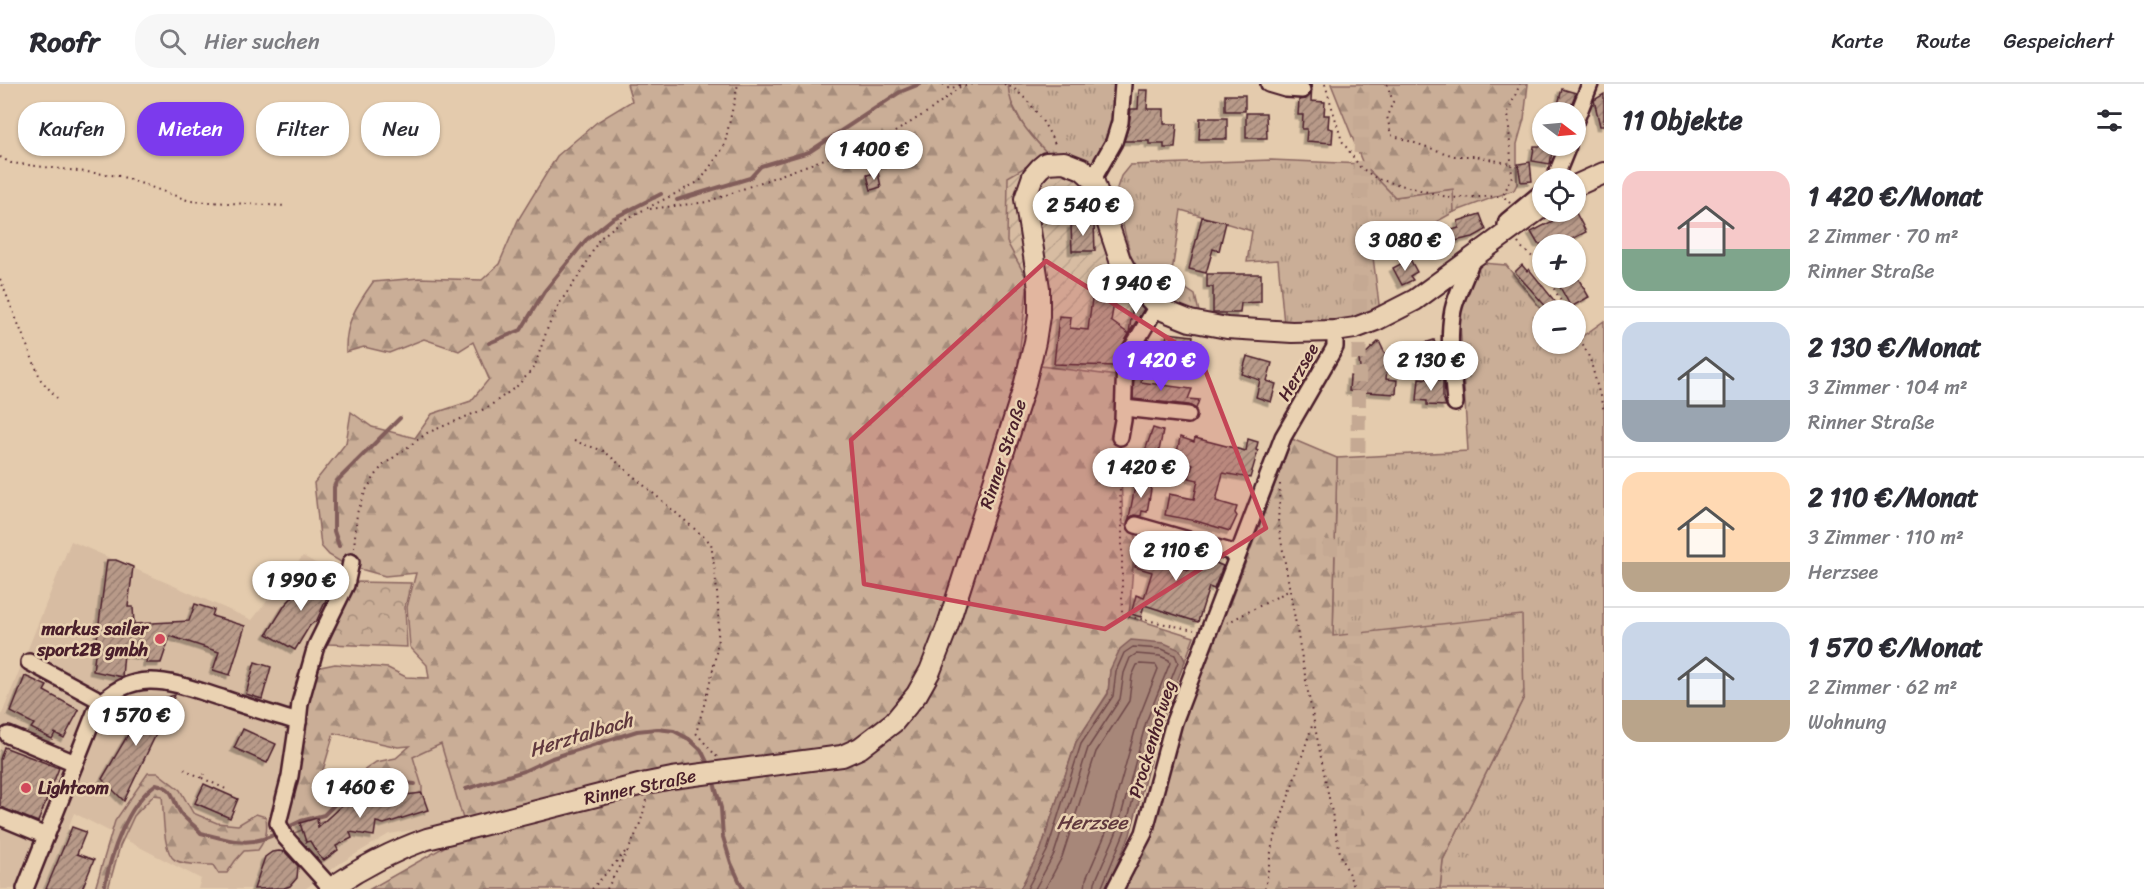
<!DOCTYPE html>
<html lang="de">
<head>
<meta charset="utf-8">
<style>
  body { margin:0; font-family:Sriracha,sans-serif; background:#f7f7f7; color:#2b2b33; height:100vh; display:flex; flex-direction:column; font-size:22px; white-space:nowrap }
  * { box-sizing:border-box; margin:0 }
  p { font-size:20px; color:#7c7c81 }
  .icon { flex:none; width:33px; height:33px; fill:none; stroke:currentColor; stroke-width:2; stroke-linecap:round; stroke-linejoin:round }
  .map { position:relative; flex:1; overflow:hidden }
  .side { display:flex; flex-direction:column; background:#fff; width:540px }
  .side>* { flex:none }
  .hud { position:absolute; left:18px; top:18px; width:570px; height:54px; display:flex; gap:12px }
  .needle { width:39px; rotate:106deg }
  .buttons { position:absolute; left:1532px; top:18px; display:grid; gap:12px }
  .buttons a { display:grid; place-items:center; width:54px; height:54px; border-radius:50%; background:#fff; box-shadow:0 2px 4px #0004; font-size:30px }
  .price { position:absolute; translate:-50% -51px; padding:0 14px; border-radius:21px; background:#fff; color:#222; font-size:20px; line-height:39px; filter:drop-shadow(0 2px 3px #0008) }
  .price::after { content:''; position:absolute; left:50%; top:36px; width:18px; height:14px; margin-left:-9px; background:inherit; clip-path:polygon(0 0,100% 0,50% 100%) }
  .price.current { background:#7c3aed; color:#fff }
  ul { padding:0; list-style:none }
  li { display:flex; align-items:center; gap:18px; height:150px; padding:0 18px }
  li+li { border-top:2px solid #e1e1e2 }
  li span { display:grid; place-items:center; flex:none; width:168px; height:120px; border-radius:18px; color:#555 }
  li>.icon { margin-inline-start:auto }
  span .icon { width:72px; height:72px; fill:#fffc; stroke-width:1 }
  li b { font-size:26px }
  h2 { display:flex; justify-content:space-between; align-items:center; height:72px; padding:0 18px; font-size:26px }
  .tag { padding:0 21px; border-radius:24px; background:#fff; box-shadow:0 2px 4px #0004; font-size:21px; line-height:54px }
  .tag.current { background:#7c3aed; color:#fff }
  header { display:flex; align-items:center; gap:36px; box-sizing:border-box; height:84px; padding:0 30px; background:#fff; border-bottom:2px solid #e1e1e2 }
  header strong { font-size:28px }
  nav { display:flex; gap:33px; margin-inline-start:auto; font-size:21px }
  .search { width:420px; height:54px; background:#f7f7f7; display:flex; align-items:center; gap:15px; box-sizing:border-box; padding:0 21px; border-radius:24px; color:#7c7c81; font-size:22px }
  main { display:flex; flex:1; min-height:0 }
  .map>svg:first-child { display:block }
</style>
</head>
<body>
<header>
<strong>Roofr</strong>
<div class="search"><svg class="icon" aria-label="search" viewBox="0 0 24 24"><circle cx="10" cy="10" r="6"/><path d="M15 15l6 6"/></svg>Hier suchen</div>
<nav><a>Karte</a><a>Route</a><a>Gespeichert</a></nav>
</header>
<main>
<div class="map">
<svg width="1604" height="805" viewBox="0 0 1604 805">
  <defs>
    <pattern id="industrial-furrows" width="10" height="10" patternUnits="userSpaceOnUse" patternTransform="scale(1.5)"><rect width="10" height="10" fill="#d7bca2"/><path d="M-1 1l2-2M0 10L10 0M9 11l2-2" fill="none" stroke="#baa18c"/></pattern>
    <pattern id="grass-tufts" width="24" height="20" patternUnits="userSpaceOnUse" patternTransform="scale(1.5)"><rect width="24" height="20" fill="#caae97"/><path d="M3 7l-1-3M5 7V3M7 7l1-3M15 17l-1-3M17 17v-4M19 17l1-3" fill="none" stroke="#a68d7b"/></pattern>
    <pattern id="forest-firs" width="22" height="20" patternUnits="userSpaceOnUse" patternTransform="scale(1.5)"><rect width="22" height="20" fill="#caae97"/><path d="M5 1l3.5 6h-7zM16 11l3.5 6h-7z" fill="#a68d7b"/></pattern>
    <pattern id="park-crowns" width="20" height="18" patternUnits="userSpaceOnUse" patternTransform="scale(1.5)"><rect width="20" height="18" fill="#caae97"/><path d="M2 6a3 3 0 1 1 6 0M12 15a3 3 0 1 1 6 0" fill="none" stroke="#a68d7b"/></pattern>
    <pattern id="building-hatch" width="6" height="6" patternUnits="userSpaceOnUse" patternTransform="scale(1.5)"><rect width="6" height="6" fill="#b89a89"/><path d="M-1 1l2-2M0 6l6-6M5 7l2-2" fill="none" stroke="#987d70"/></pattern>
    <filter id="shadow"><feDropShadow dx="-3.5" dy="3.5" stdDeviation="0" flood-color="#0004"/></filter>
  </defs>
  <rect width="100%" height="100%" fill="#e4cbad"/>
  <filter id="ink" filterUnits="userSpaceOnUse"><feTurbulence type="fractalNoise" baseFrequency=".0167" numOctaves="2"/><feDisplacementMap in="SourceGraphic" scale="12" xChannelSelector="R" yChannelSelector="G"/><feConvolveMatrix kernelMatrix="1 2 1 2 8 2 1 2 1" color-interpolation-filters="sRGB"/></filter>
  <g filter="url(#ink)">
    <path fill="#d7bca2" d="M71,457L252,536L303,472L351,499L316,584L288,732L441,660L464,738L389,750L339,780L305,805H198L201,795L74,729L44,805H0V635Z"/>
    <path fill="url(#industrial-furrows)" d="M1048,70L1092,82L1150,227L1137,274L1117,292L1018,279L1028,197L1007,158L1008,93Z"/>
    <g fill="url(#grass-tufts)" stroke="#8a6661" stroke-width="1.5">
      <path d="M1008,0H1122L1109,59L1092,82L1048,70L1026,46L1009,14Z"/>
      <path d="M1271,76L1363,80L1395,113L1454,105V128L1373,173L1380,228L1332,240H1284L1278,176L1247,178L1252,147L1181,126L1171,195L1195,211L1203,245L1155,213L1131,173L1115,110L1121,92L1130,81Z"/>
      <path d="M1482,179L1506,181L1542,226V260H1569L1570,261L1604,237V805H1440L1443,776L1524,613L1333,552L1337,374L1468,367L1459,223Z"/>
    </g>
    <g fill="url(#forest-firs)" stroke="#8a6661" stroke-width="1.5" fill-rule="evenodd">
      <path d="M627,0H1008C1009,28 1029,50 1048,70L1008,93L1007,158L1028,197L1018,279L1117,292L1123,440L1136,445L1129,533L1194,553L1185,577L1180,566L1110,586L1108,609L1076,658L1041,765L1020,805H370L446,762L464,738L441,660L413,673L422,702V709L398,712L397,707L350,714L325,737L318,740L317,734L301,739L302,746L292,750L288,743V732L316,584L335,580L388,584L406,593L429,594L427,581L410,563L407,523L416,489L385,492L346,481L329,471L321,462L314,399L346,359L351,328L372,343L415,354L432,330L471,317L489,295L473,258L459,267L424,255L389,269L364,263L346,268C345,239 356,222 373,198L419,194L482,196L499,180L518,136L557,72L597,38L632,17ZM334,649L398,663L410,662L396,674L376,678L356,692L321,693Z"/>
      <path d="M1331,0H1528L1524,35L1517,60V100L1514,106L1454,128L1453,105L1395,113L1363,80Z"/>
      <path d="M1292,355L1337,374L1333,552L1522,531L1524,613L1443,776L1440,805H1112L1140,742L1181,631L1214,559L1242,488Z"/>
      <path d="M148,689H158L180,706L193,729L217,739L238,741L256,730L266,733C268,748 266,755 258,766L244,767L235,777L227,789H218L213,781C202,780 185,782 175,776C162,768 164,727 162,712L154,711L134,732L120,762L108,805H95L115,737Z"/>
    </g>
    <path fill="url(#park-crowns)" stroke="#8a6661" stroke-width="1.5" d="M355,498L411,499L405,523L407,563L328,560Z"/>
    <path fill="#a78779" stroke="#825d5a" stroke-width="1.5" d="M1131,556L1164,559L1180,566L1185,577L1159,643L1130,751L1106,805H1020L1041,765L1076,658L1108,610L1110,586L1120,565Z"/>
    <g fill="none" stroke-linecap="round" stroke-linejoin="round">
      <g stroke="#6f494a" stroke-width="1.5">
        <path d="M1027,805L1047,767L1081,660L1113,612L1116,587L1124,569L1133,563L1162,565L1175,571L1178,578L1153,641L1124,749L1101,805"/>
        <path d="M1035,805L1054,770L1088,664L1120,615L1124,589L1130,574L1136,570L1160,572L1169,576L1170,579L1146,638L1117,747L1095,798L1094,805"/>
        <path d="M1045,805L1062,773L1096,668L1129,617L1132,592L1137,581L1140,580L1156,581L1158,585L1138,636L1108,744L1086,795L1085,805"/>
      </g>
      <g stroke="#825d5a" stroke-width="4">
        <path d="M677,116L750,94L761,82L809,68L900,8L920,0"/>
        <path d="M489,259L521,246L544,208L586,156L612,135L661,110"/>
        <path d="M339,462L334,447V403L337,397L400,334"/>
        <path d="M713,695L721,724L723,753L731,779L743,805"/>
        <path d="M466,705L524,687L552,674L637,647L657,645L674,647L689,655L701,666L709,682"/>
        <path d="M286,744L301,737L324,731L346,709L375,699L395,698L415,700"/>
        <path d="M104,805C111,770 126,722 156,700C176,705 171,714 180,728C185,736 195,741 201,749C232,757 251,764 279,748"/>
      </g>
    </g>
    <g fill="url(#building-hatch)" stroke="#4a1f2b" stroke-width="1.5" filter="url(#shadow)">
      <path d="M1309,0H1312L1311,17L1325,18L1324,31H1329L1328,44L1333,45L1332,59L1306,57L1307,45H1302L1303,31H1298L1299,16L1306,15L1310,11L1312,6Z"/>
      <path d="M1562,5L1576,9L1568,28H1556Z"/>
      <path d="M1139,6H1148L1147,25H1164V40H1177L1175,64H1164V60H1149V57H1124L1129,41L1131,25H1138Z"/>
      <path d="M1604,10V42H1600L1594,16Z"/>
      <rect x="1225" y="11" width="20" height="16"/>
      <path d="M1246,29H1266L1267,54H1246Z"/>
      <path d="M1200,34H1227V55H1199Z"/>
      <path d="M1534,62H1553L1550,80L1532,77Z"/>
      <path d="M1530,78L1532,97L1521,98L1518,80Z"/>
      <path d="M878,88L881,103L871,106L867,91Z"/>
      <path d="M1575,127L1586,148L1562,160H1538L1531,148L1570,128Z"/>
      <path d="M1480,130L1486,146L1473,153L1450,158L1448,147L1459,144L1458,137Z"/>
      <path d="M1202,133L1226,138L1219,167L1213,165L1206,189L1189,185Z"/>
      <path d="M1086,138L1094,140L1095,167H1072L1071,141Z"/>
      <path d="M1410,175L1417,188L1410,192L1413,196L1402,201L1393,184Z"/>
      <path d="M1522,181L1527,187L1529,185L1557,220L1549,226L1515,188Z"/>
      <path d="M1207,190H1261V218L1241,219L1240,229H1213V203H1207Z"/>
      <path d="M1555,194H1578L1589,213L1571,223Z"/>
      <path d="M1092,215L1114,219L1111,237L1129,250L1116,272L1115,282L1054,280L1059,232L1071,233L1070,244L1088,246Z"/>
      <path d="M1133,221H1140L1144,225L1129,249Z"/>
      <path d="M1167,249L1193,252L1190,277L1178,276L1177,282L1163,280Z"/>
      <path d="M1434,256L1441,281L1420,287L1412,263Z"/>
      <path d="M1379,257L1388,276L1386,295L1397,296L1396,310L1349,307L1350,292L1361,293L1359,276Z"/>
      <path d="M1247,272L1272,279L1267,297L1276,300L1271,318L1256,313L1260,296L1242,290Z"/>
      <path d="M1134,284L1143,285L1141,298L1192,305L1188,315L1199,316L1196,325L1189,321L1133,315Z"/>
      <path d="M1419,294L1443,296V313L1446,322L1427,321V317L1417,316Z"/>
      <path d="M1153,344L1163,347L1158,372L1145,367Z"/>
      <path d="M1180,353L1194,358L1195,354L1246,367L1248,355L1258,358L1256,366L1258,367L1250,394L1223,389L1216,417L1237,423L1235,429L1237,432L1230,447L1196,437L1165,431L1169,410L1194,415L1198,396L1189,394L1193,380L1176,375Z"/>
      <path d="M1129,367L1139,370L1138,393H1128Z"/>
      <path d="M1136,397L1152,400L1147,428L1142,427L1141,432L1134,431L1129,434Z"/>
      <path d="M1153,456L1176,462L1170,480L1189,486L1195,468L1218,474L1216,479L1223,482L1214,505L1209,503L1198,538L1144,521L1141,533L1131,530L1136,511L1144,514L1152,488L1135,483L1139,468L1148,471Z"/>
      <path d="M107,476H116L133,483L128,523H133L134,540L189,537L195,520L214,526L212,532L245,542L230,591L213,586L219,568L170,552L161,579H146L147,573L124,569L122,593L93,587Z"/>
      <path d="M314,490L333,500L317,536L310,541L295,566L267,550L285,521Z"/>
      <path d="M255,578L271,583L262,615L246,610Z"/>
      <path d="M25,592L47,602L44,607L79,626L64,654L55,649L52,655L31,644L34,640L11,628Z"/>
      <path d="M175,611L124,717L102,695L147,618Z"/>
      <path d="M243,645L276,660L267,679L234,664Z"/>
      <path d="M4,663L59,684L38,738L0,723V675Z"/>
      <path d="M204,700L238,715L230,734L195,719Z"/>
      <path d="M398,706V712L422,709L428,726L384,740L376,738L374,752L350,748L352,754L336,762L338,766L324,776L319,772L310,757L306,758L300,739L317,734L318,743L350,714Z"/>
      <path d="M72,743L86,748L77,770L94,776L82,805H46Z"/>
      <path d="M279,767L285,768L298,782L297,794L290,802L284,804L254,805L265,773L272,768Z"/>
    </g>
    <g fill="none" stroke-linecap="round" stroke-linejoin="round">
      <g stroke="#c5a993" stroke-width="15" stroke-dasharray="15 8" stroke-linecap="butt">
        <path d="M1300,463L1357,464"/>
        <path d="M1353,805L1362,0"/>
      </g>
      <g stroke="#4a1f2b" stroke-width="20">
        <g id="minor">
          <path d="M1269,0L1286,5L1302,6"/>
          <path d="M1575,38L1590,0"/>
          <path d="M1555,94L1568,62"/>
          <path d="M1093,95L1114,58L1120,38L1123,0"/>
          <path d="M1510,147L1506,141L1507,137L1542,108"/>
          <path d="M1455,319C1453,288 1447,257 1453,226C1457,208 1467,192 1472,174"/>
          <path d="M1124,324L1188,331"/>
          <path d="M1120,353L1123,336L1125,276L1157,222"/>
          <path d="M1136,441L1238,470"/>
          <path d="M29,578L103,618"/>
          <path d="M298,638L300,619L316,562L346,501L351,478"/>
          <path d="M8,651L75,679"/>
          <path d="M0,733L46,752"/>
          <path d="M25,805L97,624C134,580 176,600 222,614C247,623 272,630 298,638L290,692L278,739L285,753L331,804"/>
          <path d="M1115,805L1144,749L1174,638L1283,353L1335,263V247"/>
        </g>
      </g>
      <g stroke="#4a1f2b" stroke-width="24">
        <g id="major">
          <path d="M1575,102L1604,89"/>
          <path d="M330,805C360,784 393,767 427,755L647,699L672,694L842,672L860,664L894,638L917,610L930,587L948,541L1023,307L1035,258L1039,232V204L1025,115L1033,92L1040,84L1046,79L1064,78L1082,85L1093,95L1120,176L1128,191L1157,222L1165,227L1190,237L1227,244L1292,248L1335,247L1355,244L1376,236L1415,216L1542,123"/>
        </g>
      </g>
      <g stroke="#4a1f2b" stroke-width="2" stroke-dasharray="1.5 4.5" stroke-linecap="butt">
        <path d="M943,0L949,5L963,0"/>
        <path d="M1004,0C1026,7 1046,41 1056,62"/>
        <path d="M1325,0L1342,57L1360,83L1377,95L1451,114L1503,112"/>
        <path d="M1387,0L1393,18L1387,32L1391,51L1454,72H1476L1511,80"/>
        <path d="M0,73L11,79L120,92L190,117L287,122"/>
        <path d="M1510,119L1503,112L1512,92L1508,28L1520,0"/>
        <path d="M650,125L707,118L890,51L929,27L960,3L973,0"/>
        <path d="M1518,159C1526,170 1534,171 1542,185"/>
        <path d="M1548,194L1566,226"/>
        <path d="M0,195L41,296L57,314"/>
        <path d="M1575,244L1590,275L1604,327"/>
        <path d="M574,357L604,367L711,459C715,490 720,521 718,553C715,586 705,617 696,649L717,673"/>
        <path d="M1117,364L1122,437V531L1194,546"/>
        <path d="M1280,400L1278,439L1308,608L1340,769L1355,805"/>
        <path d="M354,464L357,429L366,406L382,382L427,349L487,324L517,302L534,284L548,243L561,217L583,186L599,155L620,138L700,97L724,63L738,0"/>
        <path d="M1227,539L1290,506"/>
        <path d="M184,685L202,694L204,690"/>
        <path d="M202,694L228,706"/>
        <path d="M592,805L626,767"/>
        <path d="M607,805C623,774 640,751 646,716"/>
        <path d="M1265,805L1272,762L1313,639"/>
      </g>
      <use href="#minor" stroke="#ead2b2" stroke-width="15"/>
      <use href="#major" stroke="#ead2b2" stroke-width="20"/>
    </g>
  </g>
  <path fill="#c44556" fill-opacity="0.2" stroke="#c44556" stroke-width="4.5" stroke-linejoin="round" d="M1046,177L1201,275L1266,444L1105,545L864,500L851,356Z"/>
  <g fill="#d1495b" stroke="#ead2b2" stroke-width="2">
    <circle cx="160" cy="555" r="6"/>
    <circle cx="26" cy="704" r="6"/>
  </g>
  <g text-anchor="middle" dominant-baseline="central" stroke-width="5" stroke-linejoin="round" paint-order="stroke">
    <g font-size="18" fill="#4a1f2b" stroke="#ead2b2">
      <text transform="translate(1298 288) rotate(-60)">Herzsee</text>
      <text transform="translate(1003 370) rotate(-72)">Rinner Straße</text>
      <text transform="translate(1152 655) rotate(-73)">Prockenhofweg</text>
      <text transform="translate(640 703) rotate(-12)">Rinner Straße</text>
    </g>
    <g font-size="18" font-weight="bold" fill="#4a1f2b" stroke="#ead2b2" text-anchor="end">
      <text x="148" y="545">markus sailer<tspan x="148" dy="21">sport2B gmbh</tspan></text>
      <text x="38" y="704" text-anchor="start">Lightcom</text>
    </g>
    <g font-size="20" font-style="italic" fill="#61393e" stroke="#ead2b2">
      <text transform="translate(581 651) rotate(-17)">Herztalbach</text>
      <text x="1092" y="738">Herzsee</text>
    </g>
  </g>
</svg>
<div class="buttons">
<a><svg class="needle" viewBox="-14 -14 28 28"><path d="M0-13l5 13h-10z" fill="#e53935"/><path d="M0 13l5-13h-10z" fill="#7c7c81"/></svg></a>
<a><svg class="icon" aria-label="locate" viewBox="0 0 24 24"><circle cx="12" cy="12" r="6"/><path d="M12 2v4M12 18v4M2 12h4M18 12h4"/></svg></a>
<a>+</a>
<a>−</a>
</div>
<b class="price" style="left:874px;top:97px">1 400 €</b>
<b class="price" style="left:1083px;top:153px">2 540 €</b>
<b class="price" style="left:1405px;top:188px">3 080 €</b>
<b class="price" style="left:1136px;top:231px">1 940 €</b>
<b class="price current" style="left:1161px;top:308px">1 420 €</b>
<b class="price" style="left:1431px;top:308px">2 130 €</b>
<b class="price" style="left:1141px;top:415px">1 420 €</b>
<b class="price" style="left:1176px;top:498px">2 110 €</b>
<b class="price" style="left:301px;top:528px">1 990 €</b>
<b class="price" style="left:136px;top:663px">1 570 €</b>
<b class="price" style="left:360px;top:735px">1 460 €</b>
<div class="hud">
<a class="tag">Kaufen</a>
<a class="tag current">Mieten</a>
<a class="tag">Filter</a>
<a class="tag">Neu</a>
</div>
</div>
<section class="side">
<h2>11 Objekte<svg class="icon" aria-label="filters" viewBox="0 0 24 24"><path d="M4 7h16M4 17h16"/><circle cx="9" cy="7" r="2"/><circle cx="15" cy="17" r="2"/></svg></h2>
<ul>
<li><span style="background:linear-gradient(#f6c9c9 65%,#7fa58c 0)"><svg class="icon" aria-label="home" viewBox="0 0 24 24"><path d="M3 11l9-7 9 7M6 9v11h12V9"/></svg></span><div><b>1 420 €/Monat</b><p>2 Zimmer · 70 m²</p><p>Rinner Straße</p></div></li>
<li><span style="background:linear-gradient(#c9d6e8 65%,#9aa5b1 0)"><svg class="icon" aria-label="home" viewBox="0 0 24 24"><path d="M3 11l9-7 9 7M6 9v11h12V9"/></svg></span><div><b>2 130 €/Monat</b><p>3 Zimmer · 104 m²</p><p>Rinner Straße</p></div></li>
<li><span style="background:linear-gradient(#ffd9b3 75%,#b9a48a 0)"><svg class="icon" aria-label="home" viewBox="0 0 24 24"><path d="M3 11l9-7 9 7M6 9v11h12V9"/></svg></span><div><b>2 110 €/Monat</b><p>3 Zimmer · 110 m²</p><p>Herzsee</p></div></li>
<li><span style="background:linear-gradient(#c9d6e8 65%,#b9a48a 0)"><svg class="icon" aria-label="home" viewBox="0 0 24 24"><path d="M3 11l9-7 9 7M6 9v11h12V9"/></svg></span><div><b>1 570 €/Monat</b><p>2 Zimmer · 62 m²</p><p>Wohnung</p></div></li>
</ul>
</section>
</main>
</body>
</html>
